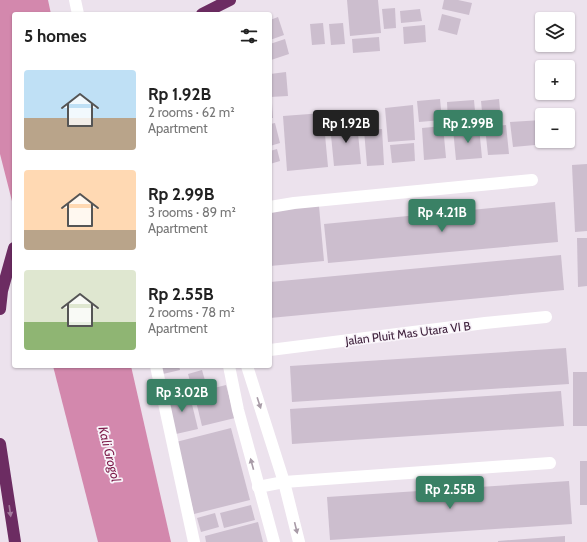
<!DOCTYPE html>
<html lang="en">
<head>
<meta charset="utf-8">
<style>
  body { margin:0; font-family:Cabin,sans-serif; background:#f6f6f6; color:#222; height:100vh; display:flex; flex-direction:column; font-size:15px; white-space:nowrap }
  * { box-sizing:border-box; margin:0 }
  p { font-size:13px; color:#767676 }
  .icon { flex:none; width:22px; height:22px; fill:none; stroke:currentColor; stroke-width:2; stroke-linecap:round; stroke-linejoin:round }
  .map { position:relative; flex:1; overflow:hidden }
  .sheet { position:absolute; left:12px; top:12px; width:260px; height:356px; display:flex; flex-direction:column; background:#fff; border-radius:4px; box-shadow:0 1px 3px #0004 }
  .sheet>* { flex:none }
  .controls { position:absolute; left:535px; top:12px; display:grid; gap:8px }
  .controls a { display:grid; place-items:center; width:40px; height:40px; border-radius:4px; background:#fff; box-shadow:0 1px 3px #0004; font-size:20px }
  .price { position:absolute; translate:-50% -34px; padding:0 9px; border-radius:4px; background:#3a8165; color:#fff; font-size:13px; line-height:26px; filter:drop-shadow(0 1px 2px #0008) }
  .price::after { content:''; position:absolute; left:50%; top:24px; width:12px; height:9px; margin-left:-6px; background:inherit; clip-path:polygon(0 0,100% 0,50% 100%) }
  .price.on { background:#222; color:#fff }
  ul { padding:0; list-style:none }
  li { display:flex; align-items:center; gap:12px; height:100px; padding:0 12px }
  li span { display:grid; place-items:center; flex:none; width:112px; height:80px; border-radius:4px; color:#555 }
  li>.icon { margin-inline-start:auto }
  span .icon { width:48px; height:48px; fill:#fffc; stroke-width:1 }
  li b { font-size:17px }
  h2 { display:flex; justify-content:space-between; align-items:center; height:48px; padding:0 12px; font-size:17px }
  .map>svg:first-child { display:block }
</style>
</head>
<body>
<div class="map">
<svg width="587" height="542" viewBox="0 0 587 542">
  <rect width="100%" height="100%" fill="#ece2ed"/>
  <g fill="#d388ad">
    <path d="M0,0H48L51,14H14V209L0,154Z"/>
    <path d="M53,366H131L171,542H98Z"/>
  </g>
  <g fill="#ccbece">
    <path d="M347,0H378L381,33L350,36Z"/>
    <path d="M444,0H458L472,3L469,15L442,9Z"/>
    <path d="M395,8L396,28L384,29L382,9Z"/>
    <path d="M420,9L422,21L401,23L400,11Z"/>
    <path d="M442,14L461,19L457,35L438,30Z"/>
    <path d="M278,17L284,35L270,40V20Z"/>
    <path d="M323,23L325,44L312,45L310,24Z"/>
    <path d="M343,23L345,44L331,45L329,24Z"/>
    <path d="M425,25L426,42L404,44L403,27Z"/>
    <path d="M379,37L380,51L353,53L352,39Z"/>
    <path d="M285,39L289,54L271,60L270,44Z"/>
    <path d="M286,72L288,96L270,97V74Z"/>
    <path d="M440,99L442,120L419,122L417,101Z"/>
    <path d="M499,99L501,120L483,122L481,101Z"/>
    <path d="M474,100L476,122L448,124L447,102Z"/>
    <path d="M270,103H272L273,118H270Z"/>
    <path d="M413,105L415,140L388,142L385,108Z"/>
    <path d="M323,113L328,167L287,171L283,116Z"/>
    <path d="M542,120V141H546V144L513,147L510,122Z"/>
    <path d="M275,123L280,143L270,146V124Z"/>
    <path d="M357,123L361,164L334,166L330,125Z"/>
    <path d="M506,125L509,154L488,155L485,127Z"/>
    <path d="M443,126L446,158L424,160L422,128Z"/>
    <path d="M479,127L482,158L456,160L453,129Z"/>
    <path d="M382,129L384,165L367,166L364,130Z"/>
    <path d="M414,143L415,161L392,163L390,145Z"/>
    <path d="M277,149L280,161L270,164V151Z"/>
    <path d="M587,164V231L575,232L572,165Z"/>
    <path d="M555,202L558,242L328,263L324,224Z"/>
    <path d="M319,206L324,261L270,266V210Z"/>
    <path d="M577,238H587V286L578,287Z"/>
    <path d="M561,255L564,290L270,318V282Z"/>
    <path d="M566,348L569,384L292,402L290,366Z"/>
    <path d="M161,366H179L180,370L163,374Z"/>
    <path d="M202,370L206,384L192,388L188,374Z"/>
    <rect x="573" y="372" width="14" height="54"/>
    <path d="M226,385L235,418L202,426L194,393Z"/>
    <path d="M561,391L564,426L292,444L290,409Z"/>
    <path d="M189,392L198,429L176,434L166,398Z"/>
    <path d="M231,428L250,500L194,514L176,442Z"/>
    <rect x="580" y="461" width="7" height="44"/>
    <path d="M569,481L572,524L330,540L327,497Z"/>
    <path d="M251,505L255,520L224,528L220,513Z"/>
    <path d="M215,513L219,527L201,532L197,518Z"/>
    <path d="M258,522L263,542H206L205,536Z"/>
    <path d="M565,536V542H498V541Z"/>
  </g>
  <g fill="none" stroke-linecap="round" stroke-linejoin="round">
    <g stroke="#fff" stroke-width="12">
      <path d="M75,0L78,14"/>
      <path d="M270,207L294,203L532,180"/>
      <path d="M270,350L485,323L546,317"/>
      <path d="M156,366L194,542"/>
      <path d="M229,366L238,410L274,542"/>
      <path d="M247,366L284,482L299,542"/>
      <path d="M258,487L284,482L550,463"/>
    </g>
    <g stroke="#6c2c62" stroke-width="12">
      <path d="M202,14L230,0"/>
      <path d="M0,309L2,291L14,248"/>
      <path d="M0,444L15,542"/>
    </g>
  </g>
  <defs><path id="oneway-solid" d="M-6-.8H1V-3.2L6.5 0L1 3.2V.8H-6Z"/></defs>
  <g fill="#a89ba7">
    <use href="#oneway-solid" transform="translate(259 403) rotate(72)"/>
    <use href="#oneway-solid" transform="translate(252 464) rotate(-105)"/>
    <use href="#oneway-solid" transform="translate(296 528) rotate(76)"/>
  </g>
  <use fill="#a47c9e" href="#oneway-solid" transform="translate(10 511) rotate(82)"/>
  <g text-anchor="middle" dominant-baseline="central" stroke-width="3.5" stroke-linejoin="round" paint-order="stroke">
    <g font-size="12" fill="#3e213c" stroke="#f8f3f9">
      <text transform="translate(408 333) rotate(-7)">Jalan Pluit Mas Utara VI B</text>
    </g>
    <g font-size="13" font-style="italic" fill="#7c1948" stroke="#f8f3f9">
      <text transform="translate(110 454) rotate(76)">Kali Grogol</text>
    </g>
  </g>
</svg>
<div class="controls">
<a><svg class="icon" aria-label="layers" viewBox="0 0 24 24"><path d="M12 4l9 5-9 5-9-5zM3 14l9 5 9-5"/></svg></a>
<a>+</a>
<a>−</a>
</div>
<b class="price on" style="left:346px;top:144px">Rp 1.92B</b>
<b class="price" style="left:468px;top:144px">Rp 2.99B</b>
<b class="price" style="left:442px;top:233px">Rp 4.21B</b>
<b class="price" style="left:182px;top:413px">Rp 3.02B</b>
<b class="price" style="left:450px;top:510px">Rp 2.55B</b>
<section class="sheet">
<h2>5 homes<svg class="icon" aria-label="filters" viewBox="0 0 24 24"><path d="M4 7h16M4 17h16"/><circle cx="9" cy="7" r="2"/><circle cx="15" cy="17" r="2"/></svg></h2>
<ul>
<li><span style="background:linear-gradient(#bfe0f5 60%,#b9a48a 0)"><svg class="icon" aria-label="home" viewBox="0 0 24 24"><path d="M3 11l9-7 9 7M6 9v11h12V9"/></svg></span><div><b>Rp 1.92B</b><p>2 rooms · 62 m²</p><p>Apartment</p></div></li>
<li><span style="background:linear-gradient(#ffd9b3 75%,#b9a48a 0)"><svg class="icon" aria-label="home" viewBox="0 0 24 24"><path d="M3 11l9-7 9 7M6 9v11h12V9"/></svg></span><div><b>Rp 2.99B</b><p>3 rooms · 89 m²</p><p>Apartment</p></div></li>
<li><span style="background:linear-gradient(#dfe7d0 65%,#8fb573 0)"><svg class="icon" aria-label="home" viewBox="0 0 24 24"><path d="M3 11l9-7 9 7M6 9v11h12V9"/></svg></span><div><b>Rp 2.55B</b><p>2 rooms · 78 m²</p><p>Apartment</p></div></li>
</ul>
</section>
</div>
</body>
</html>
